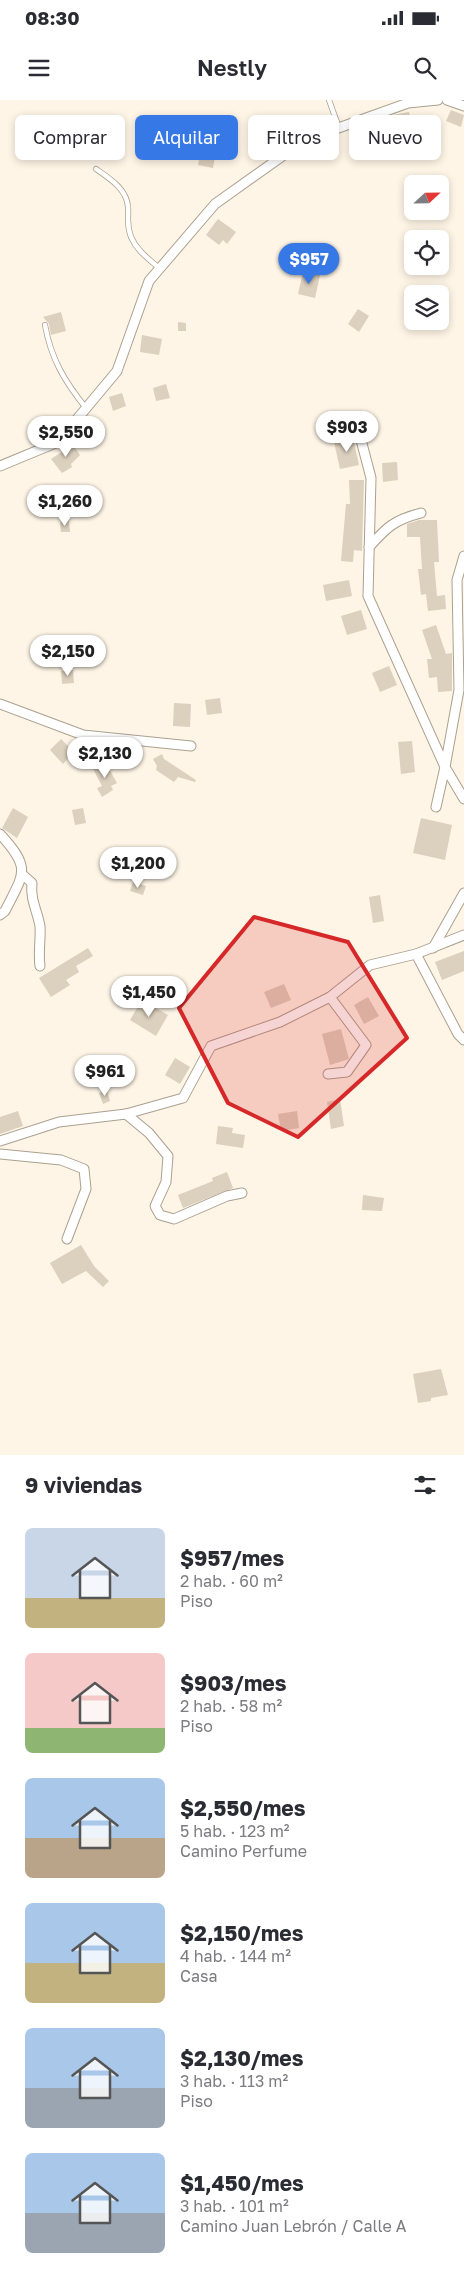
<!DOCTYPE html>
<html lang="es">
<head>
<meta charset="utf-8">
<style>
  body { margin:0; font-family:"Golos Text",sans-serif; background:#f7f7f7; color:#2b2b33; height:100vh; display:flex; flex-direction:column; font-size:19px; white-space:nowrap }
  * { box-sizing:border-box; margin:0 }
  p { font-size:16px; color:#7c7c81 }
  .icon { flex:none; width:28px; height:28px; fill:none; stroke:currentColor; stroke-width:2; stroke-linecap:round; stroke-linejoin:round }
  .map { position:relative; height:1355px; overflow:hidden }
  .drawer { display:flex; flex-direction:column; background:#fff; flex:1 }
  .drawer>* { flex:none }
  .guide { position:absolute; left:15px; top:15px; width:435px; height:45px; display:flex; gap:10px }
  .needle { width:32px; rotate:68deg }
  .controls { position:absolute; left:404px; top:75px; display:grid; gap:10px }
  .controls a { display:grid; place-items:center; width:45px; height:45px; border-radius:8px; background:#fff; box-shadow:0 2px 8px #0003; font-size:25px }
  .price { position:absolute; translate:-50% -42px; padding:0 11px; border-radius:18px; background:#fff; color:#222; font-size:16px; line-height:32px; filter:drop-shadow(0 1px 2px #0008) }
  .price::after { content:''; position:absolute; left:50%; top:30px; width:15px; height:11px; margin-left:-8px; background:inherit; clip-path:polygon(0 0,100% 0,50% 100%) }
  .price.active { background:#3678e5; color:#fff }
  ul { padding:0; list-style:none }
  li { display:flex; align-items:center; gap:15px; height:125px; padding:0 25px }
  li span { display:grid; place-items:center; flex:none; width:140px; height:100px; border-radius:8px; color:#555 }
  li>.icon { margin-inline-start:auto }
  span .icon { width:60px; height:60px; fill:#fffc; stroke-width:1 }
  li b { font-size:21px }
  h2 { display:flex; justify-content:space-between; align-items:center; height:60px; padding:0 25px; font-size:21px }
  .pill { padding:0 18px; border-radius:8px; background:#fff; box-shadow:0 2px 8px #0003; font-size:18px; line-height:45px }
  .pill.active { background:#3678e5; color:#fff }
  .status { display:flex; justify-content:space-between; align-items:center; height:35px; padding:0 25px; background:#fff; direction:ltr }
  .status svg { height:14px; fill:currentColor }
  header { display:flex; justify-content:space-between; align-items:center; height:65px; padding:0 25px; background:#fff; font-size:22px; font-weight:600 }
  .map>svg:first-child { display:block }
</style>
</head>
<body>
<div class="status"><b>08:30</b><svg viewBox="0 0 49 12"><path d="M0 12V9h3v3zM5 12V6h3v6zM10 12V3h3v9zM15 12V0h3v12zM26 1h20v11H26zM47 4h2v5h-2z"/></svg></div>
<header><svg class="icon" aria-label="menu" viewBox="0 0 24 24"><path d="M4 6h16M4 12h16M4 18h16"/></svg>Nestly<svg class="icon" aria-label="search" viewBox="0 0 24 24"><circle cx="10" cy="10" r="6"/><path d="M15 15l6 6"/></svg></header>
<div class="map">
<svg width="464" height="1355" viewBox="0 0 464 1355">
  <rect width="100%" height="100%" fill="#fef5e6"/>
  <g fill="#dcd0be">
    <path d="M451,10L464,15L461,27L446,21Z"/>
    <path d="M409,12L412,27L394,29L392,15Z"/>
    <path d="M203,42L217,45L213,68L198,65Z"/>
    <path d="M218,119L236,132L227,144L223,140L219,145L206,135Z"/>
    <path d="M303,172L320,175L315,198L298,194Z"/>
    <path d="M358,209L369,216L359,232L348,224Z"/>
    <path d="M61,212L66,231L51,235L49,224L43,217Z"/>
    <path d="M178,222L186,223V231H178Z"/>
    <path d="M142,235L162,239L159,255L140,252Z"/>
    <path d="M166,284L170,298L156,301L153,288Z"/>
    <path d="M122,293L126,306L113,311L109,297Z"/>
    <path d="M44,322L52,335L41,342L32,330Z"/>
    <path d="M353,338L359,365L340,369L334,342Z"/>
    <path d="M71,342L80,355L71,364L72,367L62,373L51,359L66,349L65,346Z"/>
    <path d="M397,362L398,380L383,382L382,363Z"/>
    <path d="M349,380H364L362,451L354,450L353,462L341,461L346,404H350Z"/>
    <path d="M419,420H437L439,462H434L437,496L445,495L446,509L428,511L426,494L421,495L418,469H422L420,437H407V424Z"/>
    <path d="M69,421L70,432H61L60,422Z"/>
    <path d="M349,480L352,496L326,501L323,485Z"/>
    <path d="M361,510L367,529L347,535L341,516Z"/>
    <path d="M436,525L446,554L452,553V591L438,592L437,577L429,578L427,559H432L422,530Z"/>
    <path d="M389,566L397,585L380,592L372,573Z"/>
    <path d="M73,570L74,583L62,584L61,571Z"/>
    <path d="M220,598L222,613L207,615L205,600Z"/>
    <path d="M174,603L191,604L190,627L173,626Z"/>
    <path d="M61,639L74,652L63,664L50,650Z"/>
    <path d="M412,641L415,672L401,674L398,642Z"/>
    <path d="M162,654L164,659L196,680L195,682L178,677L174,682L156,670L157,666L153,659Z"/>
    <path d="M105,662L117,683L111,686L113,690L102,697L97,688L102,686L93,669Z"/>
    <path d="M13,708L28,717L17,738L2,728Z"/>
    <path d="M83,708L86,723L75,725L72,710Z"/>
    <path d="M421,718L452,725L445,760L413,753Z"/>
    <path d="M133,782L146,786L143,795L130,791Z"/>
    <path d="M380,795L384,821L373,823L369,797Z"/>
    <path d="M88,848L93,856L76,866L79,872L66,880L70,885L51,897L39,878Z"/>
    <path d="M464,851V871L442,880L435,862Z"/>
    <path d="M284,884L291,900L271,908L264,892Z"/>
    <path d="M368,897L379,916L364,924L354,905Z"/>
    <path d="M142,900L168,915L156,936L130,920Z"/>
    <path d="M341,929L349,959L330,965L322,934Z"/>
    <path d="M175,958L190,967L180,984L165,975Z"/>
    <path d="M107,990L110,1001L103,1004L99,993Z"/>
    <path d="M340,999L344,1026L331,1029L327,1002Z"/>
    <path d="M18,1011L23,1026L0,1034V1017Z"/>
    <path d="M297,1011L299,1028L281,1031L278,1014Z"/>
    <path d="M218,1026L233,1028L232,1033L245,1035L243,1048L216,1044Z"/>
    <path d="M227,1072L233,1088L183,1108L178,1095L213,1081L212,1078Z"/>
    <path d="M363,1095L384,1098L382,1111L362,1110Z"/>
    <path d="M81,1145L94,1166L109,1181L103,1187L86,1171L62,1184L50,1163Z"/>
    <path d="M441,1269L448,1295L431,1298V1301L418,1303L413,1274Z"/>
  </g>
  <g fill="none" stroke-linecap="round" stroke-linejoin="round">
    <g stroke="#aba08f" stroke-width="6">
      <g id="lane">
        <path d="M329,0L339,28"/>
        <path d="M96,69C109,78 127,89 128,107C129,119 126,124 131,137C137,151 149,159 160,169"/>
        <path d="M45,225C51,259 65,282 86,308"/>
      </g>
    </g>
    <g stroke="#aba08f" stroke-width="11">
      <g id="street">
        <path d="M447,0L464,6"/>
        <path d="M355,317L371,378L368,496L445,667L436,707"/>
        <path d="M0,366L58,342L117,271L149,181L215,104L305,40L408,3L438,0"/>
        <path d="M369,447C387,427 394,420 421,413"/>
        <path d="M464,456L457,480L459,590L445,667L464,699"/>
        <path d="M0,604L83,635L191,646"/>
        <path d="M0,734C32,769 24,773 5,811L0,815"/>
        <path d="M23,775L32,783C30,799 37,810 40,826C41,838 38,851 40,866"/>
        <path d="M433,848L464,793"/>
        <path d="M416,854L458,934L464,940"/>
        <path d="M328,974L347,972L366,945L330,897"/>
        <path d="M126,1014L149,1033L168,1056L166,1082L155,1106L160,1115L174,1119L227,1096L242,1093"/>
        <path d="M0,1041L59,1022L126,1014L183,998L211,946L280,922L330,897L370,865L416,854L464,835"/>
        <path d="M0,1054L61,1060L84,1069L86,1089L67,1139"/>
      </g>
    </g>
    <use href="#lane" stroke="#fff" stroke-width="4.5"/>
    <use href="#street" stroke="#fff" stroke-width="9"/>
  </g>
  <path fill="#d62828" fill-opacity="0.2" stroke="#d62828" stroke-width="4" stroke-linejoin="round" d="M254,817L348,842L407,938L298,1037L228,1003L179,908Z"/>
</svg>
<div class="controls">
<a><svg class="needle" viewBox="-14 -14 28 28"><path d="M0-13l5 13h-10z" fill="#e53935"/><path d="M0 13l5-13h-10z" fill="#7c7c81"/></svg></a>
<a><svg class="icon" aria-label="locate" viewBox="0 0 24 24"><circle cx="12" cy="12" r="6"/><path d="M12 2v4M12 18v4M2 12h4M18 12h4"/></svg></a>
<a><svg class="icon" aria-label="layers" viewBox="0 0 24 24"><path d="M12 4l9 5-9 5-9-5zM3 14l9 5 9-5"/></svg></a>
</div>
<b class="price active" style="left:309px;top:185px">$957</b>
<b class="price" style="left:347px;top:353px">$903</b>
<b class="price" style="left:66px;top:358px">$2,550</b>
<b class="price" style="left:65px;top:427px">$1,260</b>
<b class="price" style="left:68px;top:577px">$2,150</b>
<b class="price" style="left:105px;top:679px">$2,130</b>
<b class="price" style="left:138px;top:789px">$1,200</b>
<b class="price" style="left:149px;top:918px">$1,450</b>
<b class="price" style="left:105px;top:997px">$961</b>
<div class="guide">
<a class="pill">Comprar</a>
<a class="pill active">Alquilar</a>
<a class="pill">Filtros</a>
<a class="pill">Nuevo</a>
</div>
</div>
<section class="drawer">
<h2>9 viviendas<svg class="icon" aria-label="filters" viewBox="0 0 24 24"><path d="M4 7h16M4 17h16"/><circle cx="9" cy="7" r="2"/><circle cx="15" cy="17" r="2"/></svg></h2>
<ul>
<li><span style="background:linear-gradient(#c9d6e8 70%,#c2b280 0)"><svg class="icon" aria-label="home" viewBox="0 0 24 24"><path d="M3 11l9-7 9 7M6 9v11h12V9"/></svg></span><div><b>$957/mes</b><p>2 hab. · 60 m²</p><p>Piso</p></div></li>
<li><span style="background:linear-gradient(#f6c9c9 75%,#8fb573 0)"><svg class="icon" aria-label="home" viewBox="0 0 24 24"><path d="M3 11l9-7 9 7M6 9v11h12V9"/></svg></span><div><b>$903/mes</b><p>2 hab. · 58 m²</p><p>Piso</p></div></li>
<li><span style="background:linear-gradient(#a9c7e8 60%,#b9a48a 0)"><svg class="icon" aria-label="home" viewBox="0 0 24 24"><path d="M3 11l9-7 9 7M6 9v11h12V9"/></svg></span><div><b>$2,550/mes</b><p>5 hab. · 123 m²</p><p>Camino Perfume</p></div></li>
<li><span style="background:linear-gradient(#a9c7e8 60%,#c2b280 0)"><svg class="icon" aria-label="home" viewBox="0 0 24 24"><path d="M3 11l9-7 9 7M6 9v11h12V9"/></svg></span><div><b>$2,150/mes</b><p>4 hab. · 144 m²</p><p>Casa</p></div></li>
<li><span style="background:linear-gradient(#a9c7e8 60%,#9aa5b1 0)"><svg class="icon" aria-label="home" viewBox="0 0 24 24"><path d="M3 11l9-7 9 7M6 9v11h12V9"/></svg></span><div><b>$2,130/mes</b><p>3 hab. · 113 m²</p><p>Piso</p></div></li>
<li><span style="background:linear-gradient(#a9c7e8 60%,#9aa5b1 0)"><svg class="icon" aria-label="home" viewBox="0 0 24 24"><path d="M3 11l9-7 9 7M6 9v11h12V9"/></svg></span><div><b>$1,450/mes</b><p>3 hab. · 101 m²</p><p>Camino Juan Lebrón / Calle A</p></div></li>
</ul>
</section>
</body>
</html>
